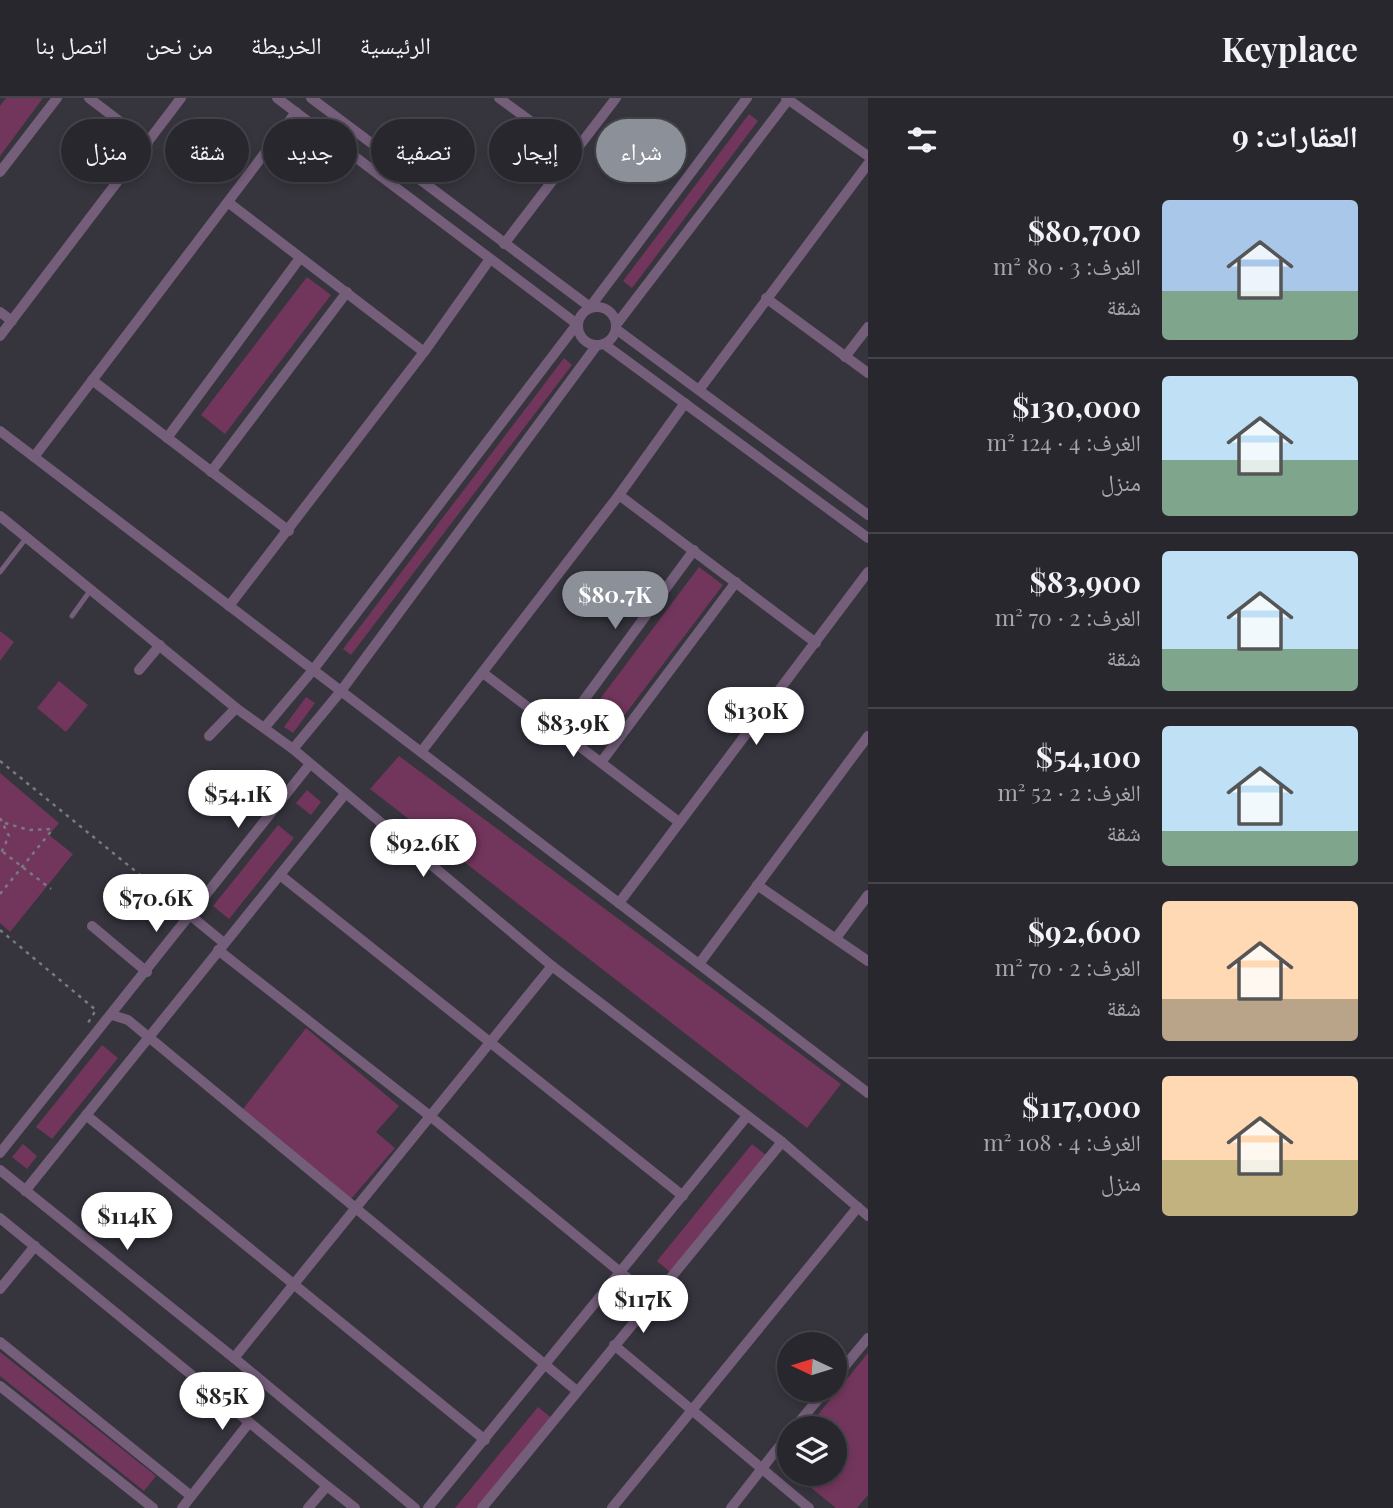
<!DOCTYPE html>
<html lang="ar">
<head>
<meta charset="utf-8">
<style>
  body { margin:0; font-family:"Playfair Display","Noto Naskh Arabic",serif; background:#34333a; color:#f1f3f6; direction:rtl; height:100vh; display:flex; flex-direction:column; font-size:26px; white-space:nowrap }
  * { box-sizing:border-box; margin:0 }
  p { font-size:23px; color:#a5a5aa }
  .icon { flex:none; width:38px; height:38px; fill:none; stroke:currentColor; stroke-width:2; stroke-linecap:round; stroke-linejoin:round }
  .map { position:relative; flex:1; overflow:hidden; direction:ltr }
  .drawer { display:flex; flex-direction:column; background:#28272e; width:525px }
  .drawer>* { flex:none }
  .hud { position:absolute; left:21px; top:21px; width:665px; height:63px; direction:rtl; display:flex; gap:14px }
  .needle { width:46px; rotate:274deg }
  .tools { position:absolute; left:777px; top:1234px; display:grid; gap:14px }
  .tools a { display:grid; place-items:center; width:70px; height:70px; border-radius:50%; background:#28272e; box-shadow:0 4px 10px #0003,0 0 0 2px #44444a; font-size:35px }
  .price { position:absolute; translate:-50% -60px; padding:0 16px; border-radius:24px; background:#fff; color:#222; font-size:23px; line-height:46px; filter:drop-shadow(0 2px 4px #0008) }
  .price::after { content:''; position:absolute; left:50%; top:42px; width:21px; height:16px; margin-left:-10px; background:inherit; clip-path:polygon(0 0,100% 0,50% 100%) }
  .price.current { background:#8c9099; color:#fff }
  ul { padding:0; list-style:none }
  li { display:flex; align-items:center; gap:21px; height:175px; padding:0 35px }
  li+li { border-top:2px solid #44444a }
  li span { display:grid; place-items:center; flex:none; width:196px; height:140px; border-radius:7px; color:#555 }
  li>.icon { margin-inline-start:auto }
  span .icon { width:84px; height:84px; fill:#fffc; stroke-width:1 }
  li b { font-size:30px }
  h2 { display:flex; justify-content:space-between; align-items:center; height:84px; padding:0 35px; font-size:30px }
  .chip { padding:0 24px; border-radius:32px; background:#28272e; box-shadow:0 4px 10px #0003,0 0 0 2px #44444a; font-size:24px; line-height:63px }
  .chip.current { background:#8c9099; color:#fff }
  header { display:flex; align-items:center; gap:42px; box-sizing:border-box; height:98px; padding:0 35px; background:#28272e; border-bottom:2px solid #44444a }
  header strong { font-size:33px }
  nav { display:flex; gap:38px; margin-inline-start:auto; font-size:24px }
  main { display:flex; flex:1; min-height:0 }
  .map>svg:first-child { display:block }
</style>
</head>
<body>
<header>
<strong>Keyplace</strong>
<nav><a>الرئيسية</a><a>الخريطة</a><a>من نحن</a><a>اتصل بنا</a></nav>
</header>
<main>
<section class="drawer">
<h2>العقارات: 9<svg class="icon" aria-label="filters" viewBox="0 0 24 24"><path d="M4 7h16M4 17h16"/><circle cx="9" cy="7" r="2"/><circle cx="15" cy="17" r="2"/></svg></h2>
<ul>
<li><span style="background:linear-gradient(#a9c7e8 65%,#7fa58c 0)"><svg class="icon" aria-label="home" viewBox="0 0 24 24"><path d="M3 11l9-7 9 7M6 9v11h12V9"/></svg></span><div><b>$80,700</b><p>الغرف: 3 · 80 m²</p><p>شقة</p></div></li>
<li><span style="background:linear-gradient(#bfe0f5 60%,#7fa58c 0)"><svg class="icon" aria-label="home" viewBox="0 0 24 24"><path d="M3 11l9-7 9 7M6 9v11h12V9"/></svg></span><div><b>$130,000</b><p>الغرف: 4 · 124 m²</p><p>منزل</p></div></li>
<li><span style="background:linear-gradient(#bfe0f5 70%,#7fa58c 0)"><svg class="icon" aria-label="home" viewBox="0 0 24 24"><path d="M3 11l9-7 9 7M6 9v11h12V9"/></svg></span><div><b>$83,900</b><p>الغرف: 2 · 70 m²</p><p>شقة</p></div></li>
<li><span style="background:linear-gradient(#bfe0f5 75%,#7fa58c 0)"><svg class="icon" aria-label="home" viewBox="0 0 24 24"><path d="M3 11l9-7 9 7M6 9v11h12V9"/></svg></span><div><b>$54,100</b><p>الغرف: 2 · 52 m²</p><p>شقة</p></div></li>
<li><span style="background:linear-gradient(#ffd9b3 70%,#b9a48a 0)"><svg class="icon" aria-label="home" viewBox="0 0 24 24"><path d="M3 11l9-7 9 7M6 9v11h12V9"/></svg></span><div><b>$92,600</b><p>الغرف: 2 · 70 m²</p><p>شقة</p></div></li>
<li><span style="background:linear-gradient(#ffd9b3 60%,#c2b280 0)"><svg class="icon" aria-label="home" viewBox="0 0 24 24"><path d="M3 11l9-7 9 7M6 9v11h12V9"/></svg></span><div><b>$117,000</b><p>الغرف: 4 · 108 m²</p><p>منزل</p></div></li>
</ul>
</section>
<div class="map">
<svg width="868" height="1410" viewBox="0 0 868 1410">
  <rect width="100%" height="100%" fill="#36343d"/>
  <g fill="#72365c">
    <path d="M6,0H43L0,58V8Z"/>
    <path d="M749,16L758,23L632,190L623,183Z"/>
    <path d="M307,179L331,197L225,336L201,317Z"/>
    <path d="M564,260L572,267L351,557L343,551Z"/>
    <path d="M699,469L723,487L617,627L594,609Z"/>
    <path d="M0,533L14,544L0,563Z"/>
    <path d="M59,583L88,607L66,634L37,610Z"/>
    <path d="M306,599L315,605L293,635L284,629Z"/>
    <path d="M399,658L841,986L807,1030L370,691Z"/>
    <path d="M0,675L59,725L49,737L73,756L10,834L0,825Z"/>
    <path d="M307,692L321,704L311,717L296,705Z"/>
    <path d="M278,727L294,740L229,821L213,808Z"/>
    <path d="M306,930L399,1008L376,1034L395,1050L350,1102L243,1011Z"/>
    <path d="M102,947L118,960L52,1041L36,1029Z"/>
    <path d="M23,1046L37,1058L27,1071L12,1059Z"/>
    <path d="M752,1046L767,1058L671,1175L657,1163Z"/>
    <path d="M0,1254L156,1378L144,1393L0,1278Z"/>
    <path d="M868,1255V1397L857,1410H836L794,1376H835V1330H807Z"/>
    <path d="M538,1309L553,1321L481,1410H455Z"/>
  </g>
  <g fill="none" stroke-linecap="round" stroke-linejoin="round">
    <g stroke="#7a7880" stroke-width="2.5" stroke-dasharray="3.5 5" stroke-linecap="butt">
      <path d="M0,663L182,811"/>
      <path d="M0,720L9,738L0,757"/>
      <path d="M5,725L29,732L53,731"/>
      <path d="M3,754L51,791"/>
      <path d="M0,796L53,731"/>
      <path d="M0,832L96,912L86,928"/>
    </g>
    <g stroke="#745e7a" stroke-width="5">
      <path d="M0,474L27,439"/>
      <path d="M72,518L92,490"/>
    </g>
    <g stroke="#745e7a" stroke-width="10">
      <path d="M89,0L148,45"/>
      <path d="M311,0L590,209L747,0"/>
      <path d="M499,0L574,55"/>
      <path d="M786,0L868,58"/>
      <path d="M0,74L57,0"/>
      <path d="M229,105L424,254"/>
      <path d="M504,146L616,0"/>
      <path d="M766,200L868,275"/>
      <circle cx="597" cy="228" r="19"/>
      <path d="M0,214L12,223"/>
      <path d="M616,227L788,2"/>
      <path d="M616,231L868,417"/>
      <path d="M0,238L181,0"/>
      <path d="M604,246L868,440"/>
      <path d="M845,259L868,229"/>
      <path d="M92,282L289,433"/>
      <path d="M699,292L868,66"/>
      <path d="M0,333L868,995"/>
      <path d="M167,340L300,160"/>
      <path d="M34,359L296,14"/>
      <path d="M211,374L347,194"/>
      <path d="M619,397L816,545"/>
      <path d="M0,418L236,610L293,651L552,868L782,1044L868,1118"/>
      <path d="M229,508L424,254L490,161"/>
      <path d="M139,572L160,547"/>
      <path d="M483,575L679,724"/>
      <path d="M265,629L313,572L577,226L277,0"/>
      <path d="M562,632L694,452"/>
      <path d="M209,638L236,610"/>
      <path d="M293,651L341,593L597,247"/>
      <path d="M421,654L619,397L685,305"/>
      <path d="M602,663L736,484"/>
      <path d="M280,777L683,1098"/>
      <path d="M757,787L868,863"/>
      <path d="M619,805L868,474"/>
      <path d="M191,818L224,845"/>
      <path d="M92,828L147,874"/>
      <path d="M836,840L868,797"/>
      <path d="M218,852L430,1018L653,1201"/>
      <path d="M699,866L868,638"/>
      <path d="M112,917L128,922L577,1293"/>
      <path d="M86,1017L485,1342"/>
      <path d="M0,1055L310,666"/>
      <path d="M0,1072L234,1260L415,1410"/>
      <path d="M25,1093L345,696"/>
      <path d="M0,1120L327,1388L308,1410"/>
      <path d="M0,1191L35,1148"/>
      <path d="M0,1244L191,1398"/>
      <path d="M614,1247L809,1410"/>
      <path d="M234,1260L552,868"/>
      <path d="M835,1280L868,1240"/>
      <path d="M0,1288L153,1410"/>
      <path d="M794,1330L826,1292"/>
      <path d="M327,1388L355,1410"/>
      <path d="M182,1410L248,1326"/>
      <path d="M428,1410L747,1018"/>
      <path d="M482,1410L782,1044"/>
      <path d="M612,1410L858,1109"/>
      <path d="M731,1410L789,1336"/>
    </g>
  </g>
</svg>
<div class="tools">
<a><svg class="needle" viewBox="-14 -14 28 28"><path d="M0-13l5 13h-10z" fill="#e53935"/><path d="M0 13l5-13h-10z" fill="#a5a5aa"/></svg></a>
<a><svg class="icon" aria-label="layers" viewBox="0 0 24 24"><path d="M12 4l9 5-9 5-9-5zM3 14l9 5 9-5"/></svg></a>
</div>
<b class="price current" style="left:615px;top:533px">$80.7K</b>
<b class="price" style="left:756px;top:649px">$130K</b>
<b class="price" style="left:573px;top:661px">$83.9K</b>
<b class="price" style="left:238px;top:732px">$54.1K</b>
<b class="price" style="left:423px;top:781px">$92.6K</b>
<b class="price" style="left:156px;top:836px">$70.6K</b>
<b class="price" style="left:127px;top:1154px">$114K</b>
<b class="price" style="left:643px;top:1237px">$117K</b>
<b class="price" style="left:222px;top:1334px">$85K</b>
<div class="hud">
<a class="chip current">شراء</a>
<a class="chip">إيجار</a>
<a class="chip">تصفية</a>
<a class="chip">جديد</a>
<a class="chip">شقة</a>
<a class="chip">منزل</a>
</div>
</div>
</main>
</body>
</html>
